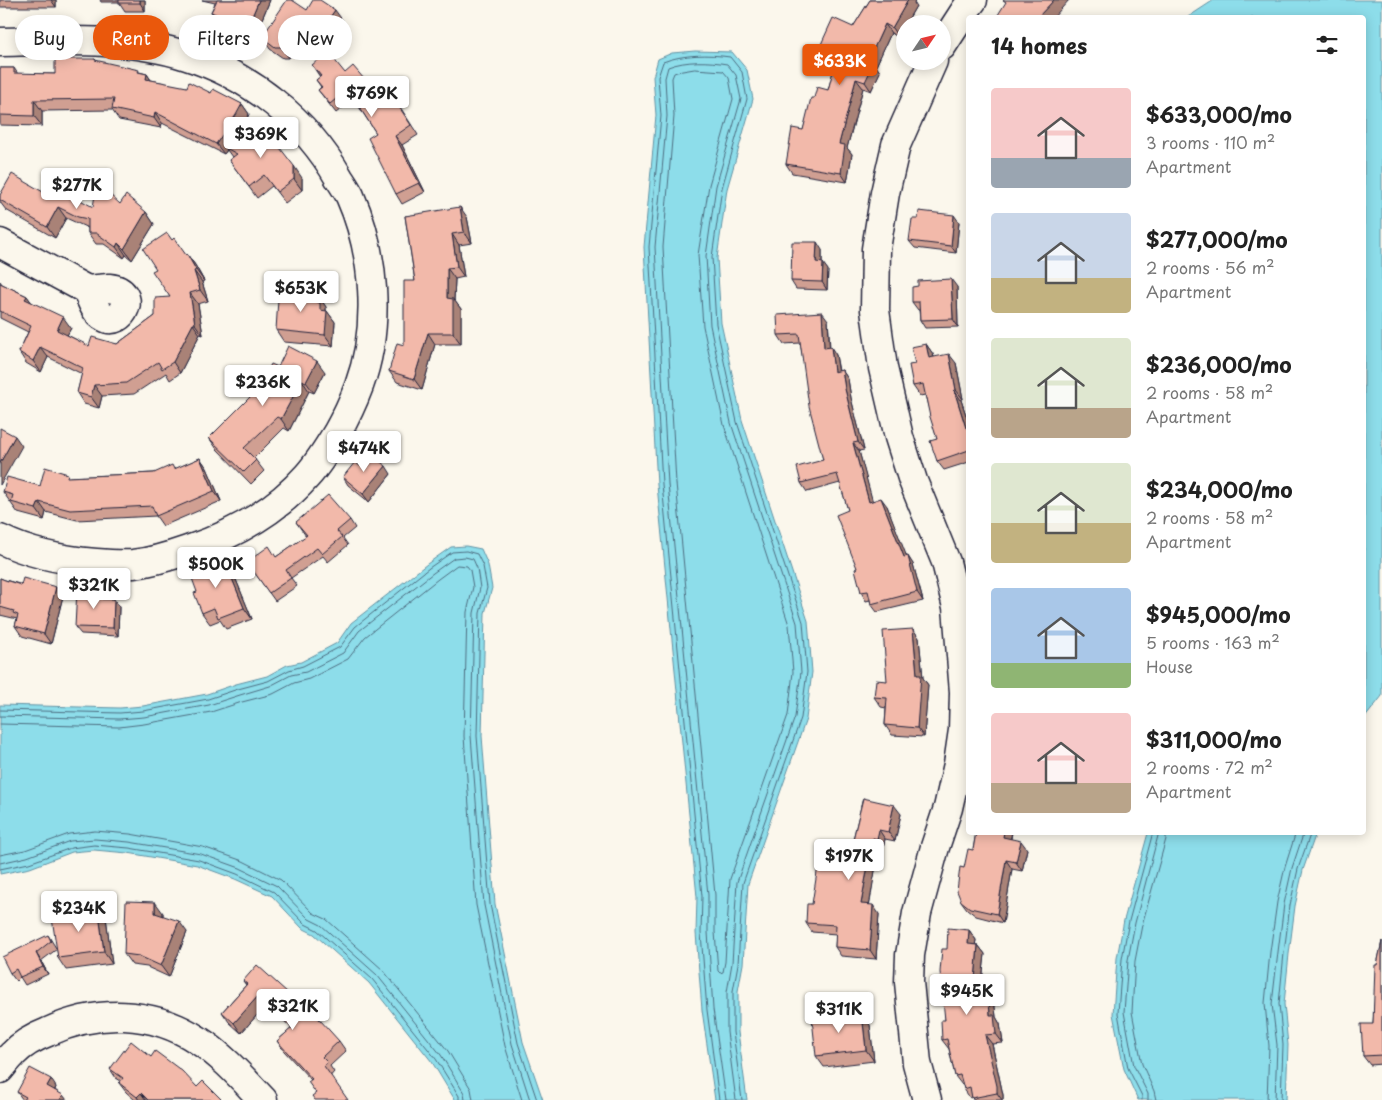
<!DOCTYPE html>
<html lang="en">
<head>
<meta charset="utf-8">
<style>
  body { margin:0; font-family:"Playpen Sans",sans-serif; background:#f2f2f2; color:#222; height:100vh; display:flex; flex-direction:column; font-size:19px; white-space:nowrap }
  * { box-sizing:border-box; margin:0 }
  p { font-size:16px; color:#767676 }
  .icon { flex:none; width:28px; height:28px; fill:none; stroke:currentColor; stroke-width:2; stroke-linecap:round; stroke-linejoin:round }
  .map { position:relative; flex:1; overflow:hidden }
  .side { position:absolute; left:966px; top:15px; width:400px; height:820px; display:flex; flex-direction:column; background:#fff; border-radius:5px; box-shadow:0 2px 12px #0003 }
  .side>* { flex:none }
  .guide { position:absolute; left:15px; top:15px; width:475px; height:45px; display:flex; gap:10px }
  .needle { width:32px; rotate:55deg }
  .buttons { position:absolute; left:896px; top:15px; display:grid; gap:10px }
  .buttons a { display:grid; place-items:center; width:55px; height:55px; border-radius:50%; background:#fff; box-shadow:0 2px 12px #0003; font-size:25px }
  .price { position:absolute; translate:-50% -42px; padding:0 11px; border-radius:5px; background:#fff; color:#222; font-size:16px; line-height:32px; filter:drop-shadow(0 1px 2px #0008) }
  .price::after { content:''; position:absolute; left:50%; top:30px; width:15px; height:11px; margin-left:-8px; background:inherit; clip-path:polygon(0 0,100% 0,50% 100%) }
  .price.on { background:#ea580c; color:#fff }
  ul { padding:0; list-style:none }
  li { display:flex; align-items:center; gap:15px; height:125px; padding:0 25px }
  li span { display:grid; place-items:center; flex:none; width:140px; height:100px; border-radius:5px; color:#555 }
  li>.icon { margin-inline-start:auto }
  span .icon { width:60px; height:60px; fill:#fffc; stroke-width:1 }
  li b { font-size:21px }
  h2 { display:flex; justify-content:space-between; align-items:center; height:60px; padding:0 25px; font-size:21px }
  .chip { padding:0 18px; border-radius:22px; background:#fff; box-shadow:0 2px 12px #0003; font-size:18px; line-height:45px }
  .chip.on { background:#ea580c; color:#fff }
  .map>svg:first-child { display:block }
</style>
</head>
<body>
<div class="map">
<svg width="1382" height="1100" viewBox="0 0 1382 1100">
  <rect width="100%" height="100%" fill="#fbf7ec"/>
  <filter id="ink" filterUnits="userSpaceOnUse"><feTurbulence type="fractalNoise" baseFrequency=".02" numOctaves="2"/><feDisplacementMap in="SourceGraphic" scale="10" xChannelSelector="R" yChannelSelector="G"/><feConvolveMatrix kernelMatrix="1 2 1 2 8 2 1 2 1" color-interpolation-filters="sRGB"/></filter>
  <g filter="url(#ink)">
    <g fill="#8dddea" stroke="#6292a4">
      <path d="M1214,0H1382V696L1364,719V18L1188,17Z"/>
      <path d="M695,51L732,52L747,70L753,99L727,189L717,258L721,323L742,420L808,621L812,672L806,719L748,884L743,964L738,991V1032L747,1100H715L702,1010L696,933L697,897L657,485L644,247L656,115L653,77L658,59L672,53Z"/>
      <path d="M466,546L481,549L488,565L492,588L485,613L482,736L495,904L523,1042L543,1100H455L432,1062L369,983L314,934L302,928L272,896L235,879L197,865L128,853L94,850L72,852L30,868L0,874V705L120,708L143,706L207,694L236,684L267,676L287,665L301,662L337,643L351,623L427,564L451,547Z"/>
      <path d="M1148,833H1316L1303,870L1295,906L1289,954L1284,1004L1288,1045L1286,1100H1138L1124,1069L1113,1014L1117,958L1124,920Z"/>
    </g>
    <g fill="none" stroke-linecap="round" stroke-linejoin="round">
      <g stroke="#4d6d81" stroke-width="1">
        <path d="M695,69L723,71L729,78L733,99L709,185L698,255L703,326L724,425L789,625L793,672L788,715L730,879L725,962L723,972L720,973L718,971L715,932V895L676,483L663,247L674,116L672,78L674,73L677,72Z"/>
        <path d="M0,710L120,713L143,711L208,699L238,689L268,681L289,670L303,666L340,647L355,627L429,568L452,552L466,551L477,554L483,566L487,588L480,613L477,736L490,904L518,1043L537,1100"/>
        <path d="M0,716L119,719L144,717L209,705L240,695L270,686L291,675L306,672L343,653L359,631L433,573L454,558L465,557L473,559L477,568L480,588L474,613L471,736L484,905L512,1044L530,1100"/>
        <path d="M0,724L119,727L144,724L211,712L242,702L273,694L294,683L309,679L348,659L365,637L438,579L457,565L467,566L470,570L473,587L467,612L464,736L476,905L505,1046L522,1100"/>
        <path d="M0,855L25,850L69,834L95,831L130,834L203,847L243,861L281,880L313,913L326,919L383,970L448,1051L471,1089L473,1100"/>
        <path d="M0,863L27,857L70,841L95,839L129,842L201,854L240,868L277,886L309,919L321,925L377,975L441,1055L464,1093L465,1100"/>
        <path d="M0,869L29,863L71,848L94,845L129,848L199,860L237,874L274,892L305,924L317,930L372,979L436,1059L459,1096V1100"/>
        <path d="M719,1100L707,1010L701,933L702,896L662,484L649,247L661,116L658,77L663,62C683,54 709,54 730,57L742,72L747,99L722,188L712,257L716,324L737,422L803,622L807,672L801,718L743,883L738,964L733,991V1032L742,1100"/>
        <path d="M726,1100L713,1009L708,932V895L668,484L655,247L667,116L665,78L668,67C686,60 709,61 727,64L736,75L741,99L716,186L706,256L710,325L731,423L797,623L801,672L795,717L737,882L732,963L727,992V1032L736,1100"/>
        <path d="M1142,1100V1096L1128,1068L1118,1013L1122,959L1129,921L1153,832"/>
        <path d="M1148,1100V1094L1134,1066L1124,1012L1128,960L1135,923L1159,832"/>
        <path d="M1156,1100L1154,1091L1142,1064L1132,1012L1135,961L1142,925L1166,839V832"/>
        <path d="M1267,1100L1269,1046L1265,1003L1270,952L1277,902L1285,867L1296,832"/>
        <path d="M1275,1100L1277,1045L1272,1004L1278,952L1284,904L1292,868L1304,832"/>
        <path d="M1281,1100L1283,1045L1279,1004L1284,953L1290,905L1298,869L1311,832"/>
      </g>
      <g stroke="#22223b" stroke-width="31">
        <g id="minor">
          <path d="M0,42C60,41 130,37 187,56C251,76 306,120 339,178C343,184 347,190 350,196C375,253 381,326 359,386C353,402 346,417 337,433C328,448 319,463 307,476C276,511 233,535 188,550C171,556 151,562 133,564C121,565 108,564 96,563C62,560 30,554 0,539"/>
          <path d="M942,46L966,9L973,0"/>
          <path d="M0,243L87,290"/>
          <path d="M109,288C140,291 122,328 104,317C95,313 91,299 87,290Z"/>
          <path d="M0,1069C4,1064 8,1059 13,1054C22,1044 35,1037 48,1032C97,1009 152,1010 198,1040C223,1056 243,1079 263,1100"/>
          <path d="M927,1100L917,1063L909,982L910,955L917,913L935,847L948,808L958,764L963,730L964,692L957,607L946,562L913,481L899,437L883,368L875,310L876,249L885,193L896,145L933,61"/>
        </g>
      </g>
      <use href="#minor" stroke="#fbf7ec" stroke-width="28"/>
    </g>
    <g fill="#d09f92" stroke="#22223b">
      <rect x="0" y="0" width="56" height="7"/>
      <path d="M100,0H145V11H125L119,2H101Z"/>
      <path d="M202,0H270L254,38L218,22L211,12L215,3Z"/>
      <path d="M870,0H915L914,3L916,6L898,37L891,33L876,66L880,72L871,91L863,88L847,148L852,154L847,182L792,173L786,164L803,130L814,98L828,90L835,65L824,60L818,51L853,27Z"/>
      <path d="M307,10L343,21L316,60L297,46L289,58H283L270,49L262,37Z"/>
      <path d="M95,59L97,61L147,74L151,80L211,93L242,104L249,114L244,125L230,145L302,178V190L285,203L272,186L257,198L229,160L232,157L227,150L224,154L162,123L161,128L119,120L112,110L42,111V126L0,125V68H14L18,74H55Z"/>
      <path d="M312,65L345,73L376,93L393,96L418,135L402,145L425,192L402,204L396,194L376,133L354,99L336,113L318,90L321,87L316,80L320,77Z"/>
      <path d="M0,195L50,196L93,207L120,204L146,212L154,224L132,260L126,255L124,258L104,244H96L88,233V228L66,218L55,238L6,210L0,202Z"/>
      <path d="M405,216L467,217L472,243L459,245L464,277L455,279L454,300L461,309V344H435L422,390L397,382L389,371L404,345L415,281Z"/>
      <path d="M959,222L956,253L915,248L909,241Z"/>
      <path d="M172,240L186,255L187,254L195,265L204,281L202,282L208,301L198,304L203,335L200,334L180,373L170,380L166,373L134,394L102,396L99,408L84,404L77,393L82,374L48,357L41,372L26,363L19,352L28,332L0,318V281L2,284L27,296L31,302L71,328L67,335L89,346L117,344L155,316L170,297L156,269Z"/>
      <path d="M822,250V263L828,270L827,290L796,289L791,281Z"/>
      <path d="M957,287L958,327L925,328L920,320L919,310H918L912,302Z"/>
      <path d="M321,298V300L326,307V310L335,322L333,346L284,342L276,330L291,300Z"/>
      <path d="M828,320L830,347L836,355L839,371L842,370L848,379L851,398L864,450L859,451L872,501L887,506L906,556L913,564L923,601L877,612L871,604L870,600L866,601L861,592L848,510L840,483L807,492L801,483L823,460L800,343L784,344L778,335Z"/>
      <path d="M926,344L933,354L934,357L956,363L963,399L961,400L969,424V462L944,470L937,461V439L925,395L920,396L913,386L915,364Z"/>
      <path d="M278,367L325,372L314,393L309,391L289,431L284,428L254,458L264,471L251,484L217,449L209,438L259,388Z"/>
      <path d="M200,458L207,468L221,501L163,526L156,516L77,520L46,512L44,520L18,513L3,492L40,486L70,477L154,473L175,469Z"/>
      <path d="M360,466L391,474L369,502L348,485L343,477Z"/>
      <path d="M350,520L355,528L343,538L348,545L328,562L323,556L291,578L297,586L275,601L247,562L276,557L306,536L296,522Z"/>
      <path d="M207,563L208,565L232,570L252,619L226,629L220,620L210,624L202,613L197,592Z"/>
      <path d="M0,578L5,580L63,596L51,644L22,636L15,626L17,619L0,615Z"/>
      <path d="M95,590L98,594H103L106,599L119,607L118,636L81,634L75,627Z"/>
      <path d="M913,629L919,638L923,678L928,685L924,737L892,735L885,725L886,708L881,707L874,697L887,681Z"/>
      <path d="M863,798L901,814L895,841L885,839L883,848L879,847L869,905L879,914L876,959L841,956L835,947L836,934L812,932L806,923L850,852Z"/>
      <path d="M976,832H1012L1011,839L1027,849L1022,871L1012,869L1003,923L976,916L967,909L961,901L964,868L973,850Z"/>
      <path d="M163,913V916L187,932L169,977L147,967L132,965L124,954Z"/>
      <path d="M106,917L112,964L66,970L58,958L57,949L41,961L48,974L25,985L20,977L16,981L10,973L48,935L56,948Z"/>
      <path d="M969,930L976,940L975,945H978L985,954L981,990L988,989L994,999L996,1017L1000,1024L1003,1043L992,1044L1003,1095V1100H973L972,1097L970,1098L964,1089L963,1085H962L955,1076L949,1049L942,1040L945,1020L947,949Z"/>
      <path d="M1382,941V1064L1370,1065L1363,1056L1373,1024L1377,965Z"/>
      <path d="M243,981L339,1041L346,1051L330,1066L334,1072L316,1093L311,1080L284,1051L277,1041L292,1028L266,1005L241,1033L229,1022L222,1012L246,985Z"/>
      <path d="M870,1025L874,1061L824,1067L816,1056Z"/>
      <path d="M151,1057L197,1087L222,1100H135L126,1092L119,1083L121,1081L116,1078L110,1069Z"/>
      <path d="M56,1087L55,1090L67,1100H23L17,1092Z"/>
    </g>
    <g fill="#a98277" stroke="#22223b">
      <path d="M51,0H56V7Z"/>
      <path d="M140,0H145V11L140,3Z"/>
      <path d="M259,0H270L254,38L247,28Z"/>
      <path d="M908,0H915L914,3L916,6L898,37L892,28Z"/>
      <path d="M1054,0H1069L1053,18H1037Z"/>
      <path d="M335,10L343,21L316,60L308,48Z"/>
      <path d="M885,24L891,33L876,66L880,72L871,91L865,82L868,61Z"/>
      <path d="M289,35L297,46L289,58L281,47Z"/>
      <path d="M147,74L154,85L146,79Z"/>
      <path d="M856,79L863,88L847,148L852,154L847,182L841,173L839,144Z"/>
      <path d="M34,100L42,111V126L34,116Z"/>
      <path d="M242,104L249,114L244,125L227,149L226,148L227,150L224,154L216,144Z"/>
      <path d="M155,112L162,123L161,128L154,118Z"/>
      <path d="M395,136L402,145L425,192L419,183Z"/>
      <path d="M294,166L302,178V190L294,179Z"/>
      <path d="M58,207L66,218L55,238L47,227Z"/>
      <path d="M460,207L467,217L472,243L464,232Z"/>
      <path d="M146,212L154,224L132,260L124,249Z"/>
      <path d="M954,215L959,222L956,253L951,246Z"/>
      <path d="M452,234L459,245L464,277L457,267Z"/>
      <path d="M817,242L822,250V270L816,262Z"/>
      <path d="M118,243L126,255L124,258L116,247Z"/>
      <path d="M187,254L195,265L204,281L196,270Z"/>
      <path d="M823,263L828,270L827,290L822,282Z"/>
      <path d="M447,268L455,279L454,300L461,309V344L453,333L447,298Z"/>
      <path d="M194,271L202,282L208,301L200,290Z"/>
      <path d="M951,279L957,287L958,327L953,319Z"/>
      <path d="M313,287L326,307V310L327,312V311L335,322L333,346L325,335L320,310L313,295Z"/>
      <path d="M190,293L198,304L203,335L195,324Z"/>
      <path d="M27,296L35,307L25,299Z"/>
      <path d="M822,312L828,320L830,356L824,348Z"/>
      <path d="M63,317L71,328L64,341L57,330Z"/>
      <path d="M193,324L200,334L180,373L173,362Z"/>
      <path d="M428,333L435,344L422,390L414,379Z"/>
      <path d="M926,344L933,354L936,367L929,358Z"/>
      <path d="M40,347L48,357L41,372L33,361Z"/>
      <path d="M831,347L836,355L840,380L834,372Z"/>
      <path d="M949,354L956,363L963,399L956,390Z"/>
      <path d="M317,361L325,372L314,393L306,382Z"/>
      <path d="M842,370L848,379L851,398L864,450L858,442L845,389Z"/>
      <path d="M302,380L309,391L289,431L281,419Z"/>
      <path d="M94,385L102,396L99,408L91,397Z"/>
      <path d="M954,390L961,400L969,424V432L966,428Z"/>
      <path d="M15,436L22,446L0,485V463Z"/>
      <path d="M853,443L859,451L875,510L869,502Z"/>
      <path d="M200,458L207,468L221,501L214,491Z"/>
      <path d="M386,466L391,474L369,502L363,494Z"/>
      <path d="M881,498L887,506L910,565L908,556L913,564L923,601L917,592L904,557Z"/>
      <path d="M39,502L46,512L44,520L36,509Z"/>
      <path d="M224,559L232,570L252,619L244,608Z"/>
      <path d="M56,587L63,596L51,644L44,634Z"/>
      <path d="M114,599L119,607L118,636L113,628Z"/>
      <path d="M913,629L919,638L923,678L928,685L924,737L917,728V675Z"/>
      <path d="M894,805L901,814L895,841L888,832Z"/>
      <path d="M879,830L885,839L883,848L877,839Z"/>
      <path d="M1004,832H1012L1009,846L1003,837Z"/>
      <path d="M873,838L879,847L868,913L861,904Z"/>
      <path d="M1021,841L1027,849L1022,871L1016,862Z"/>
      <path d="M1006,860L1012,869L1003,923L997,914Z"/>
      <path d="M155,902L163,913L162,924L155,913Z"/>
      <path d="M873,905L879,914L876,959L870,950Z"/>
      <path d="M98,906L106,917L112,964L104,952Z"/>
      <path d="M179,921L187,932L169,977L161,966Z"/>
      <path d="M969,930L976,940L974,953L968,944Z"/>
      <path d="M978,945L985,954L980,1000L974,991Z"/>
      <path d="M36,953L41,961L48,974L43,967Z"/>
      <path d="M988,989L994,999L996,1017L1000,1024L1003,1043L996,1034L990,1015Z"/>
      <path d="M259,995L266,1005L241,1033L234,1023Z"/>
      <path d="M862,1013L870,1025L874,1061L866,1050Z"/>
      <path d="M985,1035L992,1044L1003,1095V1100H1002L997,1093Z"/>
      <path d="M51,1079L56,1087L53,1094L47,1086Z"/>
      <path d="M141,1093L146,1100H139L137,1097Z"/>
      <path d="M63,1095L67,1100H60Z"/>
    </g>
    <g fill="#f2b9aa" stroke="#22223b">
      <rect x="119" y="0" width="21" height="3"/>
      <path d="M217,0H259L247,28L211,12Z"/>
      <path d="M287,0H292L307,10L313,0H320L335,10L308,48L289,35L281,47H275L262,37Z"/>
      <path d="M870,0H908L892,28L885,24L868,61L874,63L865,82L856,79L839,144L845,145L841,173L786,164L792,128L803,130L811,98H814L817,87L828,90L836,60L818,51L833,18L853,27Z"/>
      <path d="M1003,0H1054L1037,18H996L1006,2Z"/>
      <path d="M328,52L345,73L353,66L376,93L386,87L411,125L395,136L419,183L396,194L368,138L376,133L348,89L330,104L318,90L322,87L316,80L321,76L312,65Z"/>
      <path d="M55,59H95V60L139,70L138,72L147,74L146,79L187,87L189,82L211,93L213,89L242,104L236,115L216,144L155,112L154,118L112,109L114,99L34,100V116L0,115V68H14V73L55,74Z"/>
      <path d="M260,122L294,166V179L277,192L264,175L249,187L229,160L237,154L226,148Z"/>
      <path d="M12,174L50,196L55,186L93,207L95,195L108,193L120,204L126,195L146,212L124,249L118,243L116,247L96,233H88V219L78,217L58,207L47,227L0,200V195Z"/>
      <path d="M460,207L464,232L452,234L457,267L447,268V298L453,299V333H428L414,379L389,371L397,343L404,345V281H415L405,216Z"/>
      <path d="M919,211L954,215L951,246L909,241L912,219H918Z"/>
      <path d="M167,233L172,240L174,238L186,255L187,254L196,270L194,271L200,290L190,293L195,324H193L173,362L162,369L158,362L126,383L94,385L91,397L77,393L83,368L40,347L33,361L19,352L31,326L0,311V283L27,296L25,299L63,317L57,330L89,346L92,337L117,344L155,316V298L170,297L152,271L156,269L143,249Z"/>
      <path d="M792,242H817L816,262L823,263L822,282L791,281Z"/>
      <path d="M951,279L953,319L920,320L919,302H912V287L918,286V281Z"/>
      <path d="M292,285L313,287V295H318L317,302L320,303V310L327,311L325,335L276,330L278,299L291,300Z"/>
      <path d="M822,312L824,348L831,347L834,372L842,370L845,389L858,442L853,443L869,502L881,498L904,557L908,556L917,592L871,604L868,591L861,592L855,569L857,568L836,515L848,510L837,474L801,483L797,467L823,460L809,406L799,334L778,335L777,315Z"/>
      <path d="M926,344L929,358L949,354L956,390H954L966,428H969V450L937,461L930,441L937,439L930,417L923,384L913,386L909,365L915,364L911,347Z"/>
      <path d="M288,346L317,361L306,382L302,380L281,419L277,417L244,448L256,460L244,472L209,438L259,388L271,364L278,367Z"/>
      <path d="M0,428L15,436L0,463Z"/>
      <path d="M370,454L386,466L363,494L343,477L355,462L360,466Z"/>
      <path d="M200,458L214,491L156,516L152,506L70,510L39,502L36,509L11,502L13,495L3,492L7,477L40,486L45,467L68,474L67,477L154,473L172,465L174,469Z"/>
      <path d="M328,495L350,520L337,531L342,537L322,554L317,548L286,570L291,578L269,593L247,562L269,546L276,557L307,535L296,522Z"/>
      <path d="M224,559L244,608L218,618L214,608L202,613L194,593L197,592L189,570L207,563L208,566Z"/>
      <path d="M0,578L5,580L21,585L23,578L56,587L44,634L15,626L18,615L13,613L14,611L0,607Z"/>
      <path d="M77,589L95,590V594H103L102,599H114L113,628L75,627Z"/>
      <path d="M913,629L917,675H921L917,728L885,725L887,698L874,697L876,680L887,681L883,631Z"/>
      <path d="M863,798L894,805L888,832L879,830L877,839L873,838L861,904L873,905L870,950L835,947L836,925L806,923L807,904H812L821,847L850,852Z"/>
      <path d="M976,832H1004L1003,837L1021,841L1016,862L1006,860L997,914L970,908L961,901L957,891L960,867L964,868L968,849L973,850Z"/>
      <path d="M126,901L155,902V913L179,921L161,966L139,956L124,954Z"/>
      <path d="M98,906L104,952L58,958L52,918L74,914V909Z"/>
      <path d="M948,928L969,930L968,944L978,945L974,991L988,989L990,1015H994L996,1034L985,1035L997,1086V1093L972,1098L970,1087L964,1089L960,1075L955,1076L947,1039L942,1040L941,1020H945L940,972L942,949H947Z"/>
      <path d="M48,935L51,941L36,953L43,967L20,977L16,969L10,973L2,957Z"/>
      <path d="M1382,941V1055L1363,1056L1361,1024H1373L1375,965H1377Z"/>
      <path d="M257,965L309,1012L311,1010L339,1041L322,1057L327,1062L324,1066L348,1100H315L312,1096L316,1093L308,1082L312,1079L277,1041L294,1026L259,995L234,1023L222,1012L247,984L243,981Z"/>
      <path d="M862,1013L866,1050L816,1056L812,1019Z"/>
      <path d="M131,1041L151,1057L155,1051L182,1071L197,1087L203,1081L222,1100H148L141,1093L137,1097L119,1083L123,1078L110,1069Z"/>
      <path d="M30,1068L51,1079L47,1086L63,1095L60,1100H24L26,1097L17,1092Z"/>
    </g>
  </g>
</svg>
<div class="buttons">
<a><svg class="needle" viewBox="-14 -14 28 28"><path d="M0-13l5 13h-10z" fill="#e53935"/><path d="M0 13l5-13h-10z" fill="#767676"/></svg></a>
</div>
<b class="price on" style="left:840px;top:86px">$633K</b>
<b class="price" style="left:372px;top:118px">$769K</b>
<b class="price" style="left:261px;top:159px">$369K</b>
<b class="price" style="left:77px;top:210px">$277K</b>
<b class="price" style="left:301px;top:313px">$653K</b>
<b class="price" style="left:263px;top:407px">$236K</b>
<b class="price" style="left:364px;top:473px">$474K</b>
<b class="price" style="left:216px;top:589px">$500K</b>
<b class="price" style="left:94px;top:610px">$321K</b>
<b class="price" style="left:849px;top:881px">$197K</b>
<b class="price" style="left:79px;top:933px">$234K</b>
<b class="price" style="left:967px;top:1016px">$945K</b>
<b class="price" style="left:293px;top:1031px">$321K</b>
<b class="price" style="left:839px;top:1034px">$311K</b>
<div class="guide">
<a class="chip">Buy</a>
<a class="chip on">Rent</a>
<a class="chip">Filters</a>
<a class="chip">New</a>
</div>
<section class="side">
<h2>14 homes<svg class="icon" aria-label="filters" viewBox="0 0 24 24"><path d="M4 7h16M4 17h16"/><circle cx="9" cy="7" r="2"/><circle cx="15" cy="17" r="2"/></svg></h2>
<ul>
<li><span style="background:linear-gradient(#f6c9c9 70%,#9aa5b1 0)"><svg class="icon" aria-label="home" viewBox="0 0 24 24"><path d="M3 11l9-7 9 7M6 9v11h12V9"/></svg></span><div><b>$633,000/mo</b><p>3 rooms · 110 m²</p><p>Apartment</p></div></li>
<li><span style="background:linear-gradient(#c9d6e8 65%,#c2b280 0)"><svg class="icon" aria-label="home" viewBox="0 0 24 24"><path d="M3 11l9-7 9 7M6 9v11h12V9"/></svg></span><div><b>$277,000/mo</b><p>2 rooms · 56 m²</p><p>Apartment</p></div></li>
<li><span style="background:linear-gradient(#dfe7d0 70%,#b9a48a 0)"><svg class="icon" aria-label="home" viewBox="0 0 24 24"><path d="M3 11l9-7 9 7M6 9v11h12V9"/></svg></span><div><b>$236,000/mo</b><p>2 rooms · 58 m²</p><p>Apartment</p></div></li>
<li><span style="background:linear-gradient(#dfe7d0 60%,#c2b280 0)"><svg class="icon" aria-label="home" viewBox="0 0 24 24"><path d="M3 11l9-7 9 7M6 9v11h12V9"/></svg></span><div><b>$234,000/mo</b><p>2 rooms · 58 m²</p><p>Apartment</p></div></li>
<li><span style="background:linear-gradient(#a9c7e8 75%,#8fb573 0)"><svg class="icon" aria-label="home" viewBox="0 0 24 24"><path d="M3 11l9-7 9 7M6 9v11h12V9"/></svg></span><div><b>$945,000/mo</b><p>5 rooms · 163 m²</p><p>House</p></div></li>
<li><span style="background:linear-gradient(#f6c9c9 70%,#b9a48a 0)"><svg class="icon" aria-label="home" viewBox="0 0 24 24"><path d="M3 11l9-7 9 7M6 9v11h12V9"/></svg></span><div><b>$311,000/mo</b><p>2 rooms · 72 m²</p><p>Apartment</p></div></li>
</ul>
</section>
</div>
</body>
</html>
